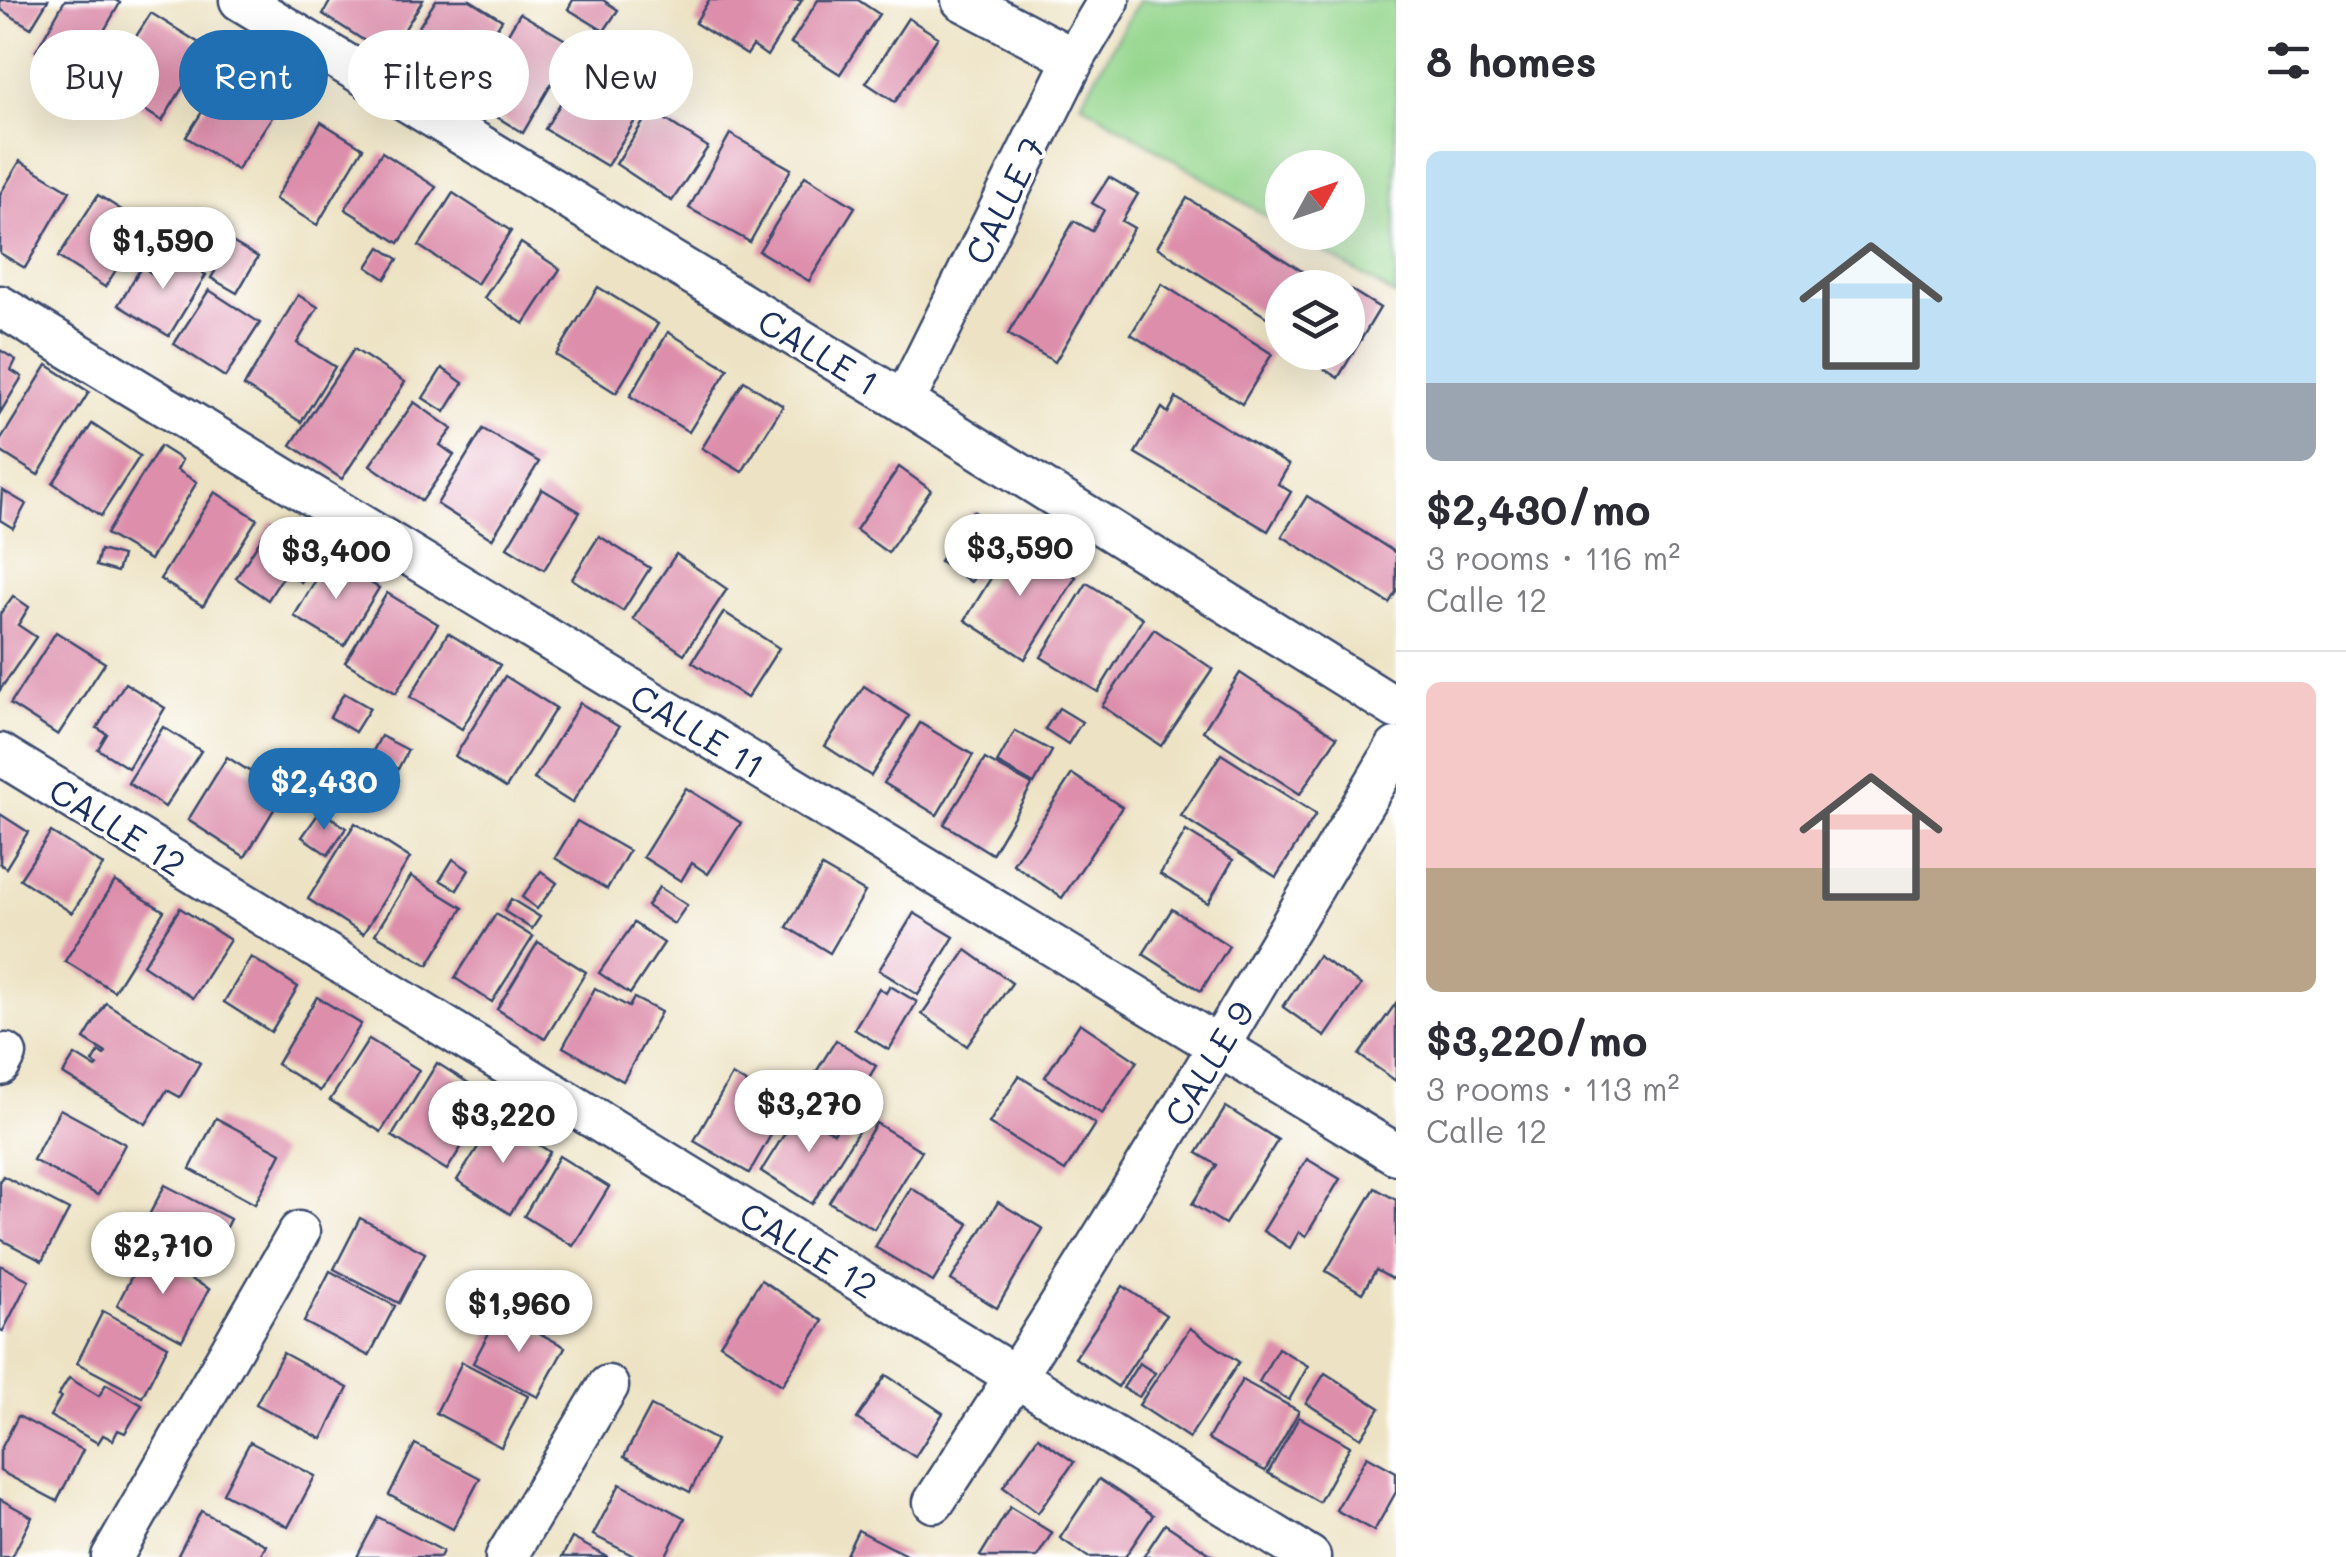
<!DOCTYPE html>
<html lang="en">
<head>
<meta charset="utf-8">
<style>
  body { margin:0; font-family:Mali,sans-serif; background:#f2f2f3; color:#2b2b33; height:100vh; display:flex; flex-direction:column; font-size:38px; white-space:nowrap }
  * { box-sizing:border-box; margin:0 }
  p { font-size:32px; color:#7c7c81 }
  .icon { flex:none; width:55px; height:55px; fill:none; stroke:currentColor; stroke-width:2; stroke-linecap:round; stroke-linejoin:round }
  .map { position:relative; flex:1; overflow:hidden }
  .panel { display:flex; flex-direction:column; background:#fff; width:950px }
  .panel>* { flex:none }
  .banner { position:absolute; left:30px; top:30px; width:950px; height:90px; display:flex; gap:20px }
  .needle { width:65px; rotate:50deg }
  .controls { position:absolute; left:1265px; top:150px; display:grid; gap:20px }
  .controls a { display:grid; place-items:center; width:100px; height:100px; border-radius:50%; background:#fff; box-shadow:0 10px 40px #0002; font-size:50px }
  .price { position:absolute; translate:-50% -85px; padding:0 22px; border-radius:35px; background:#fff; color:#222; font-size:32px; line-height:65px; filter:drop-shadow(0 2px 5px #0008) }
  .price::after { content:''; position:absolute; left:50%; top:60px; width:30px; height:22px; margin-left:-15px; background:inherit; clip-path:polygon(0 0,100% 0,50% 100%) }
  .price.active { background:#1f6fb2; color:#fff }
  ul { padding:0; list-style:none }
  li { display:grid; align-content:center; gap:20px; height:530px; padding:0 30px }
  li+li { border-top:2px solid #e1e1e2 }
  li span { display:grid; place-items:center; height:310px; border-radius:15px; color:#555 }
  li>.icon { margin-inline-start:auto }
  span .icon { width:180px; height:180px; fill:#fffc; stroke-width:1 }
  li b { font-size:42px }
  h2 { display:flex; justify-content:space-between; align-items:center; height:120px; padding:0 30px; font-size:42px }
  .chip { padding:0 35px; border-radius:45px; background:#fff; box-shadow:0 10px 40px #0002; font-size:35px; line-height:90px }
  .chip.active { background:#1f6fb2; color:#fff }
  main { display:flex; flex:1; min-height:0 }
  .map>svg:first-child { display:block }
</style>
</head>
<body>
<main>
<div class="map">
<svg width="1396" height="1557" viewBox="0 0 1396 1557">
  <rect width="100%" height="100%" fill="#fff"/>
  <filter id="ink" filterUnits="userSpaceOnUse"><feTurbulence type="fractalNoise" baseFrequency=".01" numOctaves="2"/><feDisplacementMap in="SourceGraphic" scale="20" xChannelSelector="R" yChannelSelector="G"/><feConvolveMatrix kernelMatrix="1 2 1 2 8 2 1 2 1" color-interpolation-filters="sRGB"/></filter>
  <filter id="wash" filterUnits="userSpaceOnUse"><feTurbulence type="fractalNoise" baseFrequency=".0048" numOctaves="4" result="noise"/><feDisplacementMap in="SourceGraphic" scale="40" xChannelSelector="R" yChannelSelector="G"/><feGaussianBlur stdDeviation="2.25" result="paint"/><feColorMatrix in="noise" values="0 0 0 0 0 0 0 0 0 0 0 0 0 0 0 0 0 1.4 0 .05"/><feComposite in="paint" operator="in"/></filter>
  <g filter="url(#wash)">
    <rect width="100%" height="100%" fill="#ede3c4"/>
    <path fill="#96d78f" stroke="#588376" stroke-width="2.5" d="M1139,0H1396V296L1293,233L1348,232V168H1282V226L1081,103Z"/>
    <g id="blocks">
      <g fill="#dd8eab">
        <path d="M0,0H48L31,28L0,9Z"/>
        <path d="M65,0H115L120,3L78,76L36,51Z"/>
        <path d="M331,0H423L388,56L323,14Z"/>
        <path d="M436,0H470L502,20L470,71L413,36Z"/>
        <path d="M573,0H603L618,10L604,31L568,9Z"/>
        <path d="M709,0H802L767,56L753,46L747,55L695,23Z"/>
        <path d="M818,0H858L879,14L840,74L791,43Z"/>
        <path d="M151,13L207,48L162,121L105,85Z"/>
        <path d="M520,13L574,45L523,133L469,100Z"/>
        <path d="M908,18L938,37L895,102L866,83Z"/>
        <path d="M597,42L660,80L607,166L545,129Z"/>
        <path d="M232,65L284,99L237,170L186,137Z"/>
        <path d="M651,110L708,147L672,201L616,164Z"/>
        <path d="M321,122L363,148L317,225L275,199Z"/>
        <path d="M730,134L791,169L750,242L689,208Z"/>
        <path d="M382,152L436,187L399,243L345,209Z"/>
        <path d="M20,161L70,191L25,268L0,253V194Z"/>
        <path d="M805,176L855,207L809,281L759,251Z"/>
        <path d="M1109,177L1138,194L1122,221L1134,228L1055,362L1008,334L1074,221L1092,231L1104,210L1092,203Z"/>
        <path d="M453,193L511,231L477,284L419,246Z"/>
        <path d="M98,195L145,225L105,287L58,257Z"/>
        <path d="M1187,198L1319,282L1316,288H1282V327L1157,247Z"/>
        <path d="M232,242L258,257L237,293L211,278Z"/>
        <path d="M521,243L560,269L524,324L484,298Z"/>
        <path d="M380,247L398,259L385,279L367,267Z"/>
        <path d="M165,249L206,275L169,336L118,305L142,266L151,273Z"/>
        <path d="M1162,284L1272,354L1242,404L1131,334Z"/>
        <path d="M598,287L658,324L616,393L556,355Z"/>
        <path d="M1348,288L1380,308L1338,378L1297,352H1348Z"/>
        <path d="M209,290L260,323L225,377L174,344Z"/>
        <path d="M298,295L318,307L297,343L335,367L301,422L244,386Z"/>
        <path d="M668,332L728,369L689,432L630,396Z"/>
        <path d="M354,349L405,382L342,479L291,445Z"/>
        <path d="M0,350L16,360L11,370L22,377L0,413Z"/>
        <path d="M47,365L89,392L38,475L0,451V441Z"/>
        <path d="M442,368L463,383L445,412L423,398Z"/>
        <path d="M744,381L783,406L742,472L702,448Z"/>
        <path d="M1176,398L1289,465L1278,484L1291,492L1268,531L1135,453L1162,408L1168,413Z"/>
        <path d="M414,402L452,429L440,445L454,455L422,501L370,465Z"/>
        <path d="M92,424L140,456L101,516L53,483Z"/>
        <path d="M483,429L539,462L492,539L437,504Z"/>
        <path d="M160,446L182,460L177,470L197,482L150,560L106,534Z"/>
        <path d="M899,467L931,490L888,553L856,530Z"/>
        <path d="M542,489L580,512L544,570L507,547Z"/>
        <path d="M2,490L26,504L13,528L0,520Z"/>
        <path d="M215,492L257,519L203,606L160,579Z"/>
        <path d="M1307,496L1396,553V592L1389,603L1282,536Z"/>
        <path d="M973,511L1004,532L971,582L940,561Z"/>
        <path d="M272,521L305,542L268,600L236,578Z"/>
        <path d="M599,536L650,568L623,611L572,579Z"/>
        <path d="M1015,539L1076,577L1025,659L965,620Z"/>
        <path d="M313,546L322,552L301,582L292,576Z"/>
        <path d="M100,550L122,556L117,572L96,566Z"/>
        <path d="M676,554L727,589L684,654L633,619Z"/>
        <path d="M329,558L379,588L344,646L294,616Z"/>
        <path d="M1087,583L1143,618L1098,692L1041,657Z"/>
        <path d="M387,593L438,624L396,693L345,662Z"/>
        <path d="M13,596L29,607L18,625L36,637L0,690V614Z"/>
        <path d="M724,612L779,648L747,698L692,662Z"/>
        <path d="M1154,629L1213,669L1161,746L1102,706Z"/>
        <path d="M56,632L105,663L58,735L10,704Z"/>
        <path d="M448,633L500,665L462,729L410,697Z"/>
        <path d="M1240,673L1337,737L1300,794L1203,731Z"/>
        <path d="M505,676L556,708L506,788L455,756Z"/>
        <path d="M125,683L165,708L128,768L98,749L107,734L97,728Z"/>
        <path d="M864,686L909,716L871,776L825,746Z"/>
        <path d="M344,693L370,708L355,732L330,717Z"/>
        <path d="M580,703L619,727L572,803L534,779Z"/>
        <path d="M1059,708L1082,722L1068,744L1045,729Z"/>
        <path d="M920,723L973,755L937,815L884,783Z"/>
        <path d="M163,727L201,751L165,807L128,783Z"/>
        <path d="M1015,731L1052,751L1034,784L997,763Z"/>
        <path d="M381,736L408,750L398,769L371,755Z"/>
        <path d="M1221,754L1316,814L1276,877L1181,816Z"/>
        <path d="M227,757L284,793L245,857L188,820Z"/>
        <path d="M985,759L1032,785L992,854L944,824Z"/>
        <path d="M1072,774L1122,807L1062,898L1013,864Z"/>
        <path d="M686,788L741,823L708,874L692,863L681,881L643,857Z"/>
        <path d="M321,810L346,828L328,855L302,837Z"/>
        <path d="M0,814L28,832L6,868L0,864Z"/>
        <path d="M577,821L629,851L607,889L555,858Z"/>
        <path d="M355,823L410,858L363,934L308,899Z"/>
        <path d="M1186,831L1233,860L1208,903L1160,874Z"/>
        <path d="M51,832L103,865L72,913L20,879Z"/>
        <path d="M453,859L469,870L457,890L440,880Z"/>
        <path d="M822,867L865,892L830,953L787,927Z"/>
        <path d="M541,871L557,883L537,909L522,897Z"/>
        <path d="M411,876L463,908L428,965L375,934Z"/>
        <path d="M115,881L164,911L114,991L65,961Z"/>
        <path d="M659,887L687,905L674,924L647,906Z"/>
        <path d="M511,899L540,917L532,929L504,911Z"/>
        <path d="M180,908L230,940L193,998L143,965Z"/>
        <path d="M1172,909L1229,946L1201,991L1143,954Z"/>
        <path d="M914,913L954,937L918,995L879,970Z"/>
        <path d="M496,914L533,937L492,1002L455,978Z"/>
        <path d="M634,923L664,943L630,994L599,973Z"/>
        <path d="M538,942L586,972L545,1039L497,1009Z"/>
        <path d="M966,950L1012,983L967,1046L922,1014Z"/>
        <path d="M1318,956L1361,985L1325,1037L1283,1007Z"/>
        <path d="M251,957L298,987L271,1032L224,1002Z"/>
        <path d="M890,986L917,1002L889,1050L854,1029L879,988L886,993Z"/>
        <path d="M595,988L629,1007L634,998L661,1012L623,1081L563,1047Z"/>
        <path d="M317,997L361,1024L320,1091L277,1064Z"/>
        <path d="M106,1003L200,1063L180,1097L167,1090L146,1124L63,1074L75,1055L96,1068L98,1066L93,1062L99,1052L104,1055L106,1053L84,1039Z"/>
        <path d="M1396,1003V1081L1359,1055Z"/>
        <path d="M1080,1023L1137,1061L1102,1114L1045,1077Z"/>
        <path d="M369,1039L419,1070L381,1132L330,1100Z"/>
        <path d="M836,1040L876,1066L847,1113L806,1088Z"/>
        <path d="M437,1063L492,1098L447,1170L392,1136Z"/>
        <path d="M732,1075L787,1107L749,1173L694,1141Z"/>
        <path d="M1019,1076L1095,1124L1065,1171L989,1123Z"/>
        <path d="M1226,1107L1278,1140L1225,1224L1192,1204L1217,1165L1197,1153Z"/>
        <path d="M60,1109L125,1144L98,1195L33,1160Z"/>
        <path d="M799,1111L834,1133L844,1116L861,1127L812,1204L761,1171Z"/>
        <path d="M497,1117L550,1152L510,1214L457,1180Z"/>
        <path d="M216,1118L281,1153L255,1204L190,1169Z"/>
        <path d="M876,1123L922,1151L874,1229L829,1202Z"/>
        <path d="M559,1156L609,1187L573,1246L524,1216Z"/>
        <path d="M1307,1159L1340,1179L1306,1236L1299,1232L1290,1248L1263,1231Z"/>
        <path d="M3,1176L69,1210L42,1261L0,1239V1181Z"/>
        <path d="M165,1185L230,1219L204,1271L138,1236Z"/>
        <path d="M911,1188L969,1224L933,1282L875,1247Z"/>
        <path d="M1375,1188L1396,1200V1272L1392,1279L1376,1270L1362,1293L1326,1271Z"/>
        <path d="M998,1202L1043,1229L997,1308L951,1280Z"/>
        <path d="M360,1218L425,1253L399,1303L334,1269Z"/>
        <path d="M143,1254L209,1289L182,1340L117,1305Z"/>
        <path d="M0,1265L29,1280L3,1331L0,1330Z"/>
        <path d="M330,1271L395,1306L369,1356L304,1322Z"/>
        <path d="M761,1280L823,1321L782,1385L720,1344Z"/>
        <path d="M1123,1286L1166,1315L1118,1387L1075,1358Z"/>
        <path d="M103,1311L168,1346L142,1397L77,1363Z"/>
        <path d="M500,1312L565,1347L538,1397L473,1363Z"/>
        <path d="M1190,1328L1239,1362L1189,1438L1139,1405Z"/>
        <path d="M1278,1348L1308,1366L1289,1400L1259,1382Z"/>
        <path d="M283,1353L348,1388L322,1439L256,1404Z"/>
        <path d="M462,1362L528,1396L501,1447L436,1413Z"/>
        <path d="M1139,1363L1155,1373L1139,1397L1123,1388Z"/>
        <path d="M1325,1373L1380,1408L1361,1438L1306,1403Z"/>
        <path d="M886,1375L943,1413L915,1457L857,1419Z"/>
        <path d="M69,1378L99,1396L106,1384L142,1405L125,1433L118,1430L113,1440L103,1435L98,1443L50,1416L61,1397L58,1396Z"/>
        <path d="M1242,1380L1299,1411L1265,1471L1208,1439Z"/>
        <path d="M651,1406L716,1440L690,1492L624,1457Z"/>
        <path d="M18,1416L83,1450L57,1501L0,1471V1451Z"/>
        <path d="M1299,1417L1350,1446L1319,1502L1268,1473Z"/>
        <path d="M1038,1437L1074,1462L1038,1513L1003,1487Z"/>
        <path d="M250,1442L315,1476L288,1527L223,1493Z"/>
        <path d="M415,1444L480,1478L453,1529L389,1495Z"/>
        <path d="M1367,1456L1396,1472V1492L1374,1531L1336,1510Z"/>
        <path d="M1099,1479L1153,1515L1125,1557H1088L1060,1538Z"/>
        <path d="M620,1484L685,1518L665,1557H636L593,1535Z"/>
        <path d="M0,1499L32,1517L12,1557H0Z"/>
        <path d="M1010,1507L1052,1533L1037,1557H982L980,1556Z"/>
        <path d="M201,1511L266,1545L260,1557H177Z"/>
        <path d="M378,1517L443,1551L440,1557H357Z"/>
        <path d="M1165,1524L1215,1557H1143Z"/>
        <path d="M858,1530L910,1557H845Z"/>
        <path d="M572,1538L608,1557H562Z"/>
      </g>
    </g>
  </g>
  <g filter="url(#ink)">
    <use href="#blocks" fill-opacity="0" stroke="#3a4a6d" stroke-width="2.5"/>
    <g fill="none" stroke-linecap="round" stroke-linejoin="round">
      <g stroke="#3a4a6d" stroke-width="45">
        <g id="street">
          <path d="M240,0L904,402L1396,708"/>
          <path d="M962,0L1074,59"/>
          <path d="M0,306L1396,1154"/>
          <path d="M904,402L1074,59L1109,0"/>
          <path d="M0,754L1310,1557"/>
          <path d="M0,1065L6,1054"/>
          <path d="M934,1502C1096,1256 1246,1001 1396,748"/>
          <path d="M112,1557L299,1232"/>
          <path d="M506,1557L608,1386"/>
        </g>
      </g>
      <use href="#street" stroke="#fff" stroke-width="40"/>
    </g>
  </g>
  <g text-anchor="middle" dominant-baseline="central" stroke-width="8" stroke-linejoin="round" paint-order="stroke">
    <g font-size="35" fill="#1b2f5e" stroke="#fff">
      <text transform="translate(1004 200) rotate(-64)">CALLE 7</text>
      <text transform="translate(819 351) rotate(31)">CALLE 1</text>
      <text transform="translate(698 730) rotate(31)">CALLE 11</text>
      <text transform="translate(118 826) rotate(32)">CALLE 12</text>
      <text transform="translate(1208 1063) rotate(-59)">CALLE 9</text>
      <text transform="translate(809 1249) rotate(31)">CALLE 12</text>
    </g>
  </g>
</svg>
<div class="controls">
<a><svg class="needle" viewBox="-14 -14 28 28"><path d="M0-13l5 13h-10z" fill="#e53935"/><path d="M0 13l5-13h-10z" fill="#7c7c81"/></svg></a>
<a><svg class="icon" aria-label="layers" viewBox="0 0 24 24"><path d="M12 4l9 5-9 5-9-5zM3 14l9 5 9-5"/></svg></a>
</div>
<b class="price" style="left:163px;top:292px">$1,590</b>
<b class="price" style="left:1020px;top:599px">$3,590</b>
<b class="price" style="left:336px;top:602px">$3,400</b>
<b class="price active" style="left:324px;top:833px">$2,430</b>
<b class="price" style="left:809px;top:1155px">$3,270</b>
<b class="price" style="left:503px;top:1166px">$3,220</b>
<b class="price" style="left:163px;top:1297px">$2,710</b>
<b class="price" style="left:519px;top:1355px">$1,960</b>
<div class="banner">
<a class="chip">Buy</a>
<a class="chip active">Rent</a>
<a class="chip">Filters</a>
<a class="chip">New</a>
</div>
</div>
<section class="panel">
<h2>8 homes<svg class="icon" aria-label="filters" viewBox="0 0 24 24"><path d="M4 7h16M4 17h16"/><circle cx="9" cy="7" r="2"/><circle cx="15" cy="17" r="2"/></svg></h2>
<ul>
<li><span style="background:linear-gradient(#bfe0f5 75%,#9aa5b1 0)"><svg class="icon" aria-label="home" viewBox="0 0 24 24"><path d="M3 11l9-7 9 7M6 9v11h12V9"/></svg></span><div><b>$2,430/mo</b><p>3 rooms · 116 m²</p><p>Calle 12</p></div></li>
<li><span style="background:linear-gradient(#f6c9c9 60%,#b9a48a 0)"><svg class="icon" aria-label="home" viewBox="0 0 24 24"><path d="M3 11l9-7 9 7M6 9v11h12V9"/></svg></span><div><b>$3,220/mo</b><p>3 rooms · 113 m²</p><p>Calle 12</p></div></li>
</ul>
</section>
</main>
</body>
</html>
